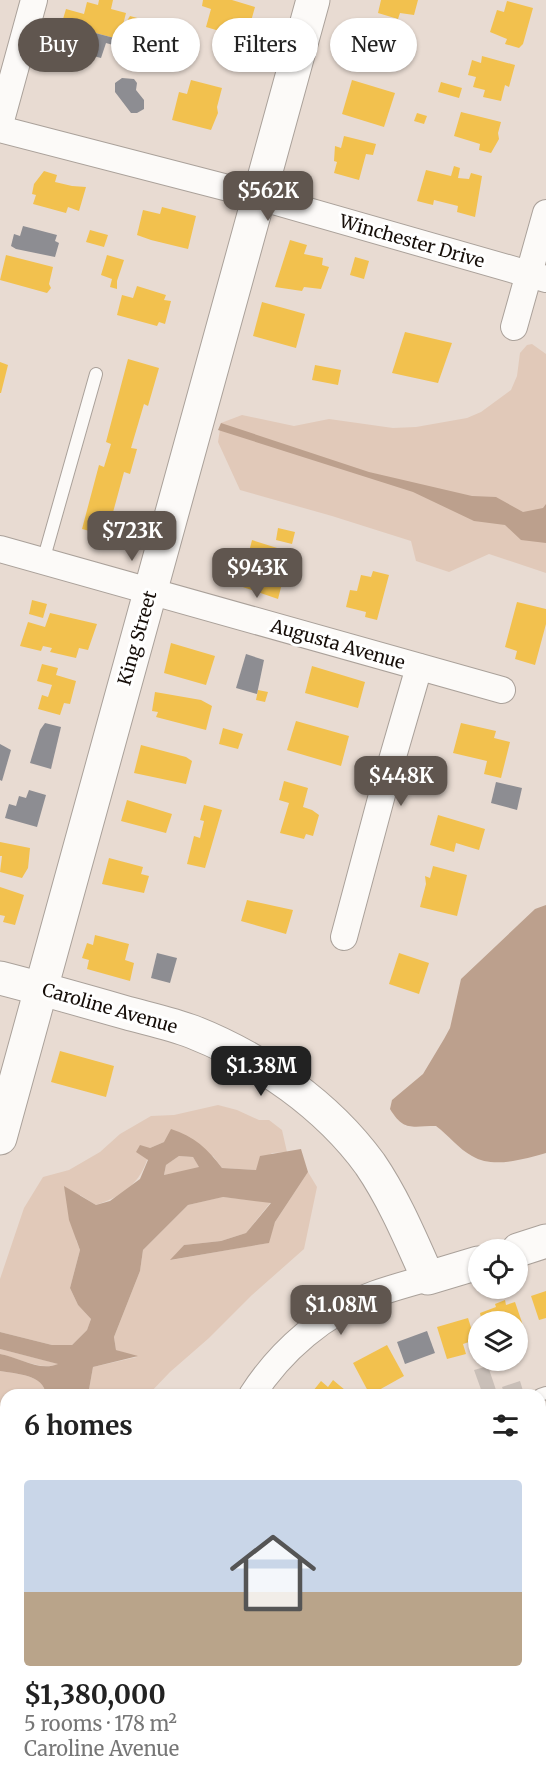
<!DOCTYPE html>
<html lang="en">
<head>
<meta charset="utf-8">
<style>
  body { margin:0; font-family:Merriweather,serif; background:#f2f2f2; color:#222; height:100vh; display:flex; flex-direction:column; font-size:22px; white-space:nowrap }
  * { box-sizing:border-box; margin:0 }
  p { font-size:20px; color:#767676 }
  .icon { flex:none; width:33px; height:33px; fill:none; stroke:currentColor; stroke-width:2; stroke-linecap:round; stroke-linejoin:round }
  .map { position:relative; flex:1; overflow:hidden }
  .sheet { position:absolute; left:0px; top:1389px; width:546px; height:402px; display:flex; flex-direction:column; background:#fff; border-radius:18px 18px 0 0; box-shadow:0 2px 4px #0004 }
  .sheet>* { flex:none }
  .guide { position:absolute; left:18px; top:18px; width:510px; height:54px; display:flex; gap:12px }
  .controls { position:absolute; left:468px; top:1239px; display:grid; gap:12px }
  .controls a { display:grid; place-items:center; width:60px; height:60px; border-radius:50%; background:#fff; box-shadow:0 2px 4px #0004; font-size:30px }
  .price { position:absolute; translate:-50% -51px; padding:0 14px; border-radius:12px; background:#60564f; color:#fff; font-size:20px; line-height:39px; filter:drop-shadow(0 2px 3px #0008) }
  .price::after { content:''; position:absolute; left:50%; top:36px; width:18px; height:14px; margin-left:-9px; background:inherit; clip-path:polygon(0 0,100% 0,50% 100%) }
  .price.current { background:#222; color:#fff }
  ul { padding:0; list-style:none }
  li { display:grid; align-content:center; gap:12px; height:318px; padding:0 24px }
  li span { display:grid; place-items:center; height:186px; border-radius:6px; color:#555 }
  li>.icon { margin-inline-start:auto }
  span .icon { width:108px; height:108px; fill:#fffc; stroke-width:1 }
  li b { font-size:26px }
  h2 { display:flex; justify-content:space-between; align-items:center; height:72px; padding:0 24px; font-size:26px }
  .chip { padding:0 21px; border-radius:27px; background:#fff; box-shadow:0 2px 4px #0004; font-size:21px; line-height:54px }
  .chip.current { background:#60564f; color:#fff }
  .map>svg:first-child { display:block }
</style>
</head>
<body>
<div class="map">
<svg width="546" height="1791" viewBox="0 0 546 1791">
  <rect width="100%" height="100%" fill="#e8dbd2"/>
  <g fill="#e1c9b9">
    <path d="M532,344L546,354V573L489,554L449,572L416,561L411,541L332,516L240,490L218,442L221,423L242,415L294,426L329,419L393,428L416,427L467,418L481,412L511,390L517,376L520,353L527,345Z"/>
    <path d="M218,1105L237,1110L259,1120H269L282,1130L287,1152L272,1153L256,1170L222,1168L213,1156L164,1142L150,1148C144,1180 126,1195 96,1205L80,1195L76,1240L80,1250L70,1288L78,1305L91,1319L87,1330L72,1345H52L0,1332V1279L24,1208L43,1177L69,1170L100,1152L120,1134L151,1116L174,1115Z"/>
    <path d="M179,1156L193,1157L200,1168L164,1175L166,1165Z"/>
    <path d="M308,1172L317,1187L304,1249L252,1295L209,1338L170,1372L148,1395H88L93,1367L137,1357L116,1350L114,1337L140,1271L143,1250L188,1205L222,1197L271,1202L246,1233L221,1241L184,1245L171,1260L268,1243L275,1222Z"/>
    <path d="M0,1349L59,1364C39,1371 20,1358 0,1354Z"/>
    <path d="M0,1371C16,1374 44,1374 46,1395H6V1506L0,1505Z"/>
    <path d="M50,1785H119L122,1791H51Z"/>
  </g>
  <g fill="#bca08d" fill-rule="evenodd">
    <path d="M221,423L369,472L472,496L496,497L523,512L543,508L546,504V543L521,540L505,525L474,521L413,492L218,430Z"/>
    <path d="M546,905V1153C524,1159 493,1169 472,1156C459,1149 448,1135 436,1126C412,1126 404,1132 390,1109L392,1100L423,1074L444,1039L450,1028L461,979L535,909Z"/>
    <path d="M171,1129C194,1136 208,1149 222,1168L256,1170L260,1156L301,1149L308,1172L275,1222L269,1243L170,1260L184,1245L221,1241L246,1233L271,1203L223,1197L188,1205L143,1250L140,1271L114,1337L116,1350L138,1356L93,1367L88,1395H46C44,1374 16,1374 0,1371V1354C19,1357 39,1372 58,1364L0,1349V1332L52,1345H72L87,1330L91,1319L78,1305L70,1288L80,1250L69,1220L64,1186L96,1205L110,1201L140,1179L148,1160L136,1152L140,1145L150,1148L164,1142ZM179,1156L193,1157L199,1167L164,1175L166,1165Z"/>
  </g>
  <g fill="#f2c14e">
    <path d="M99,0H113L111,9L126,13L122,29V40L80,29L63,19L66,9L84,14L87,2L98,5Z"/>
    <path d="M203,0H232L255,7L246,39L206,27L211,9L202,6Z"/>
    <path d="M381,0H418L414,15L400,13L398,19L378,13Z"/>
    <path d="M507,1L533,8L523,44L519,48L505,44L507,39L490,32L497,10L504,12Z"/>
    <path d="M130,16L141,19L136,33L122,29Z"/>
    <path d="M482,56L515,65L509,87L505,85L501,101L483,97L485,90L473,87L476,77L468,75L472,60L481,63Z"/>
    <path d="M191,80L222,88L217,107L218,113L211,130L172,120L179,92L187,94Z"/>
    <path d="M352,80L395,93L384,127L342,114Z"/>
    <path d="M441,82L462,88L459,98L438,92Z"/>
    <path d="M461,112L501,122L498,133L499,139L491,153L479,150L480,144L454,136Z"/>
    <path d="M417,113L427,116L424,124L414,121Z"/>
    <path d="M344,136L376,144L373,155L366,154L359,180L334,173L337,162L334,161L335,146L341,148Z"/>
    <path d="M454,166L460,168L458,178L469,179L471,173L482,176L475,217L457,212L458,206L434,200L433,205L417,201L426,170L451,176Z"/>
    <path d="M44,171L57,175L55,182L72,186L86,187L79,211L68,207L66,213L33,204L36,195L32,194L34,184Z"/>
    <path d="M162,207L196,216L188,249L151,240L137,235L143,210L160,214Z"/>
    <path d="M90,230L108,235L104,247L86,242Z"/>
    <path d="M290,240L307,245L304,254L323,258L322,265L329,267L321,289L304,287L302,291L275,287Z"/>
    <path d="M6,255L53,267L49,284L51,288L47,293L0,280Z"/>
    <path d="M107,255L124,260L117,281V289L110,287L112,279L101,275Z"/>
    <path d="M355,257L369,261L364,279L350,275Z"/>
    <path d="M137,286L166,295L164,300L171,301L165,324L159,322L157,326L117,315L122,295L133,298Z"/>
    <path d="M262,302L305,314L296,348L253,336Z"/>
    <path d="M405,332L452,343L438,383L392,373Z"/>
    <path d="M128,359L159,368L148,406L144,404L131,448L137,449L130,474L124,472L112,516L118,518L113,537L82,529L99,465L104,467L111,444L106,442Z"/>
    <path d="M0,362L8,365L1,393H0Z"/>
    <path d="M315,365L341,370L338,385L312,380Z"/>
    <path d="M278,528L295,532L292,544L276,540Z"/>
    <path d="M252,540L290,552L278,599L234,584L246,551L249,552Z"/>
    <path d="M373,571L389,575L377,620L365,617L366,612L346,607L350,590L357,591L361,575L371,577Z"/>
    <path d="M32,600L47,604L43,618L29,614Z"/>
    <path d="M517,602L546,609V624L535,665L515,659L517,651L505,647Z"/>
    <path d="M50,613L97,624L88,650L79,648L76,658L50,652L52,648L43,646L41,651L20,646L28,622L45,627Z"/>
    <path d="M171,643L215,656L206,685L164,673Z"/>
    <path d="M42,664L58,668L56,675L76,681L70,704L64,703L60,715L38,709L42,695L48,697L52,685L37,681Z"/>
    <path d="M312,666L365,682L358,708L305,693Z"/>
    <path d="M258,690L268,692L265,702L256,700Z"/>
    <path d="M155,692L201,700L212,706L206,730L156,717L158,712L152,711Z"/>
    <path d="M296,721L349,736L341,766L287,750Z"/>
    <path d="M461,723L496,731L494,738L510,742L501,778L484,774L487,761L453,753Z"/>
    <path d="M223,728L243,734L238,749L219,744Z"/>
    <path d="M141,745L186,757L192,761L186,784L134,773Z"/>
    <path d="M284,781L308,788L303,807L312,810L319,815L313,836L306,834L304,839L280,833L289,803L279,800Z"/>
    <path d="M127,800L172,814L166,833L121,821Z"/>
    <path d="M204,805L222,810L205,868L187,864L194,836L200,838L204,821L200,820Z"/>
    <path d="M438,815L485,829L479,850L456,843L454,852L430,845Z"/>
    <path d="M0,842L30,848L28,868L22,878L0,872L2,856H0Z"/>
    <path d="M109,858L143,867L141,874L149,876L144,893L102,884Z"/>
    <path d="M433,866L467,875L457,916L420,907L426,884L425,876L430,878Z"/>
    <path d="M0,887L24,895L15,925L3,922L5,916L0,915Z"/>
    <path d="M247,900L293,910L286,934L241,921Z"/>
    <path d="M95,935L129,944L125,960L134,963L130,981L87,969L89,960L82,958L87,943L93,945Z"/>
    <path d="M399,953L429,963L419,994L389,984Z"/>
    <path d="M60,1051L114,1066L106,1097L51,1082Z"/>
    <path d="M546,1291V1318L539,1320L531,1296Z"/>
    <path d="M505,1300L506,1305L515,1302L527,1337L518,1340V1322H482L480,1313L496,1307L495,1304Z"/>
    <path d="M468,1318L475,1340L463,1344L466,1354L447,1359L437,1327Z"/>
    <path d="M387,1345L404,1376L370,1395L353,1363Z"/>
    <path d="M333,1380L351,1395H317L313,1391L321,1381L328,1387Z"/>
    <path d="M546,1468V1501L541,1503L540,1470Z"/>
    <path d="M540,1622L546,1628V1650L540,1656Z"/>
    <path d="M198,1785H263L262,1791H225Z"/>
    <path d="M434,1785H458L452,1791H440Z"/>
  </g>
  <g fill="#8d8d92">
    <path d="M80,29L122,40L120,47L106,43L101,58L74,51Z"/>
    <path d="M122,78L134,79L137,83L136,90L144,100V109L137,113H131L115,92V83Z"/>
    <path d="M23,226L57,235L55,241L59,243L55,257L16,249L11,246L14,234L20,236Z"/>
    <path d="M246,654L264,660L257,694L236,688Z"/>
    <path d="M45,723L61,727L51,769L30,763L40,730Z"/>
    <path d="M0,744L11,750L2,781L0,780Z"/>
    <path d="M496,782L522,788L517,810L491,803Z"/>
    <path d="M29,790L46,795L37,827L5,818L9,804L16,806L19,796L26,798Z"/>
    <path d="M157,953L177,958L170,983L151,978Z"/>
    <path d="M427,1331L435,1353L405,1364L397,1342Z"/>
  </g>
  <g fill="#c9bfb8">
    <path d="M488,1366L496,1390L483,1395L474,1370Z"/>
    <path d="M520,1381L524,1394L505,1395L502,1387Z"/>
    <path d="M546,1723V1740L545,1741L540,1737V1729Z"/>
    <path d="M487,1785H497L501,1789L498,1791H480Z"/>
    <path d="M518,1785H528L533,1791H512Z"/>
  </g>
  <g fill="none" stroke-linecap="round" stroke-linejoin="round">
    <g stroke="#aaa19a" stroke-width="14">
      <g id="lane">
        <path d="M43,561L96,374"/>
        <path d="M540,1395L546,1393"/>
      </g>
    </g>
    <g stroke="#aaa19a" stroke-width="28">
      <g id="street">
        <path d="M0,124L34,0"/>
        <path d="M0,129L228,188L546,279"/>
        <path d="M514,327L546,213"/>
        <path d="M0,549L502,690"/>
        <path d="M344,937L383,791L419,667"/>
        <path d="M252,1395C281,1350 324,1313 375,1294C392,1288 410,1283 428,1278"/>
        <path d="M540,1550L546,1548"/>
        <path d="M331,1785L336,1791"/>
        <path d="M360,1791L361,1785"/>
      </g>
    </g>
    <g stroke="#aaa19a" stroke-width="35">
      <g id="secondary">
        <path d="M0,978C43,989 85,1001 127,1013C149,1019 172,1024 193,1032C261,1059 327,1105 370,1164C394,1199 411,1240 428,1278L478,1263"/>
        <path d="M0,1138L313,0"/>
        <path d="M518,1250L546,1241"/>
      </g>
    </g>
    <use href="#lane" stroke="#fcfaf8" stroke-width="12"/>
    <use href="#street" stroke="#fcfaf8" stroke-width="26"/>
    <use href="#secondary" stroke="#fcfaf8" stroke-width="33"/>
  </g>
  <g text-anchor="middle" dominant-baseline="central" stroke-width="6" stroke-linejoin="round" paint-order="stroke">
    <g font-size="18" fill="#160e09" stroke="#fff">
      <text transform="translate(412 241) rotate(16)">Winchester Drive</text>
      <text transform="translate(137 638) rotate(-74)">King Street</text>
      <text transform="translate(338 644) rotate(16)">Augusta Avenue</text>
      <text transform="translate(110 1008) rotate(16)">Caroline Avenue</text>
    </g>
  </g>
</svg>
<div class="controls">
<a><svg class="icon" aria-label="locate" viewBox="0 0 24 24"><circle cx="12" cy="12" r="6"/><path d="M12 2v4M12 18v4M2 12h4M18 12h4"/></svg></a>
<a><svg class="icon" aria-label="layers" viewBox="0 0 24 24"><path d="M12 4l9 5-9 5-9-5zM3 14l9 5 9-5"/></svg></a>
</div>
<b class="price" style="left:268px;top:222px">$562K</b>
<b class="price" style="left:132px;top:562px">$723K</b>
<b class="price" style="left:257px;top:599px">$943K</b>
<b class="price" style="left:401px;top:807px">$448K</b>
<b class="price current" style="left:261px;top:1097px">$1.38M</b>
<b class="price" style="left:341px;top:1336px">$1.08M</b>
<div class="guide">
<a class="chip current">Buy</a>
<a class="chip">Rent</a>
<a class="chip">Filters</a>
<a class="chip">New</a>
</div>
<section class="sheet">
<h2>6 homes<svg class="icon" aria-label="filters" viewBox="0 0 24 24"><path d="M4 7h16M4 17h16"/><circle cx="9" cy="7" r="2"/><circle cx="15" cy="17" r="2"/></svg></h2>
<ul>
<li><span style="background:linear-gradient(#c9d6e8 60%,#b9a48a 0)"><svg class="icon" aria-label="home" viewBox="0 0 24 24"><path d="M3 11l9-7 9 7M6 9v11h12V9"/></svg></span><div><b>$1,380,000</b><p>5 rooms · 178 m²</p><p>Caroline Avenue</p></div></li>
</ul>
</section>
</div>
</body>
</html>
